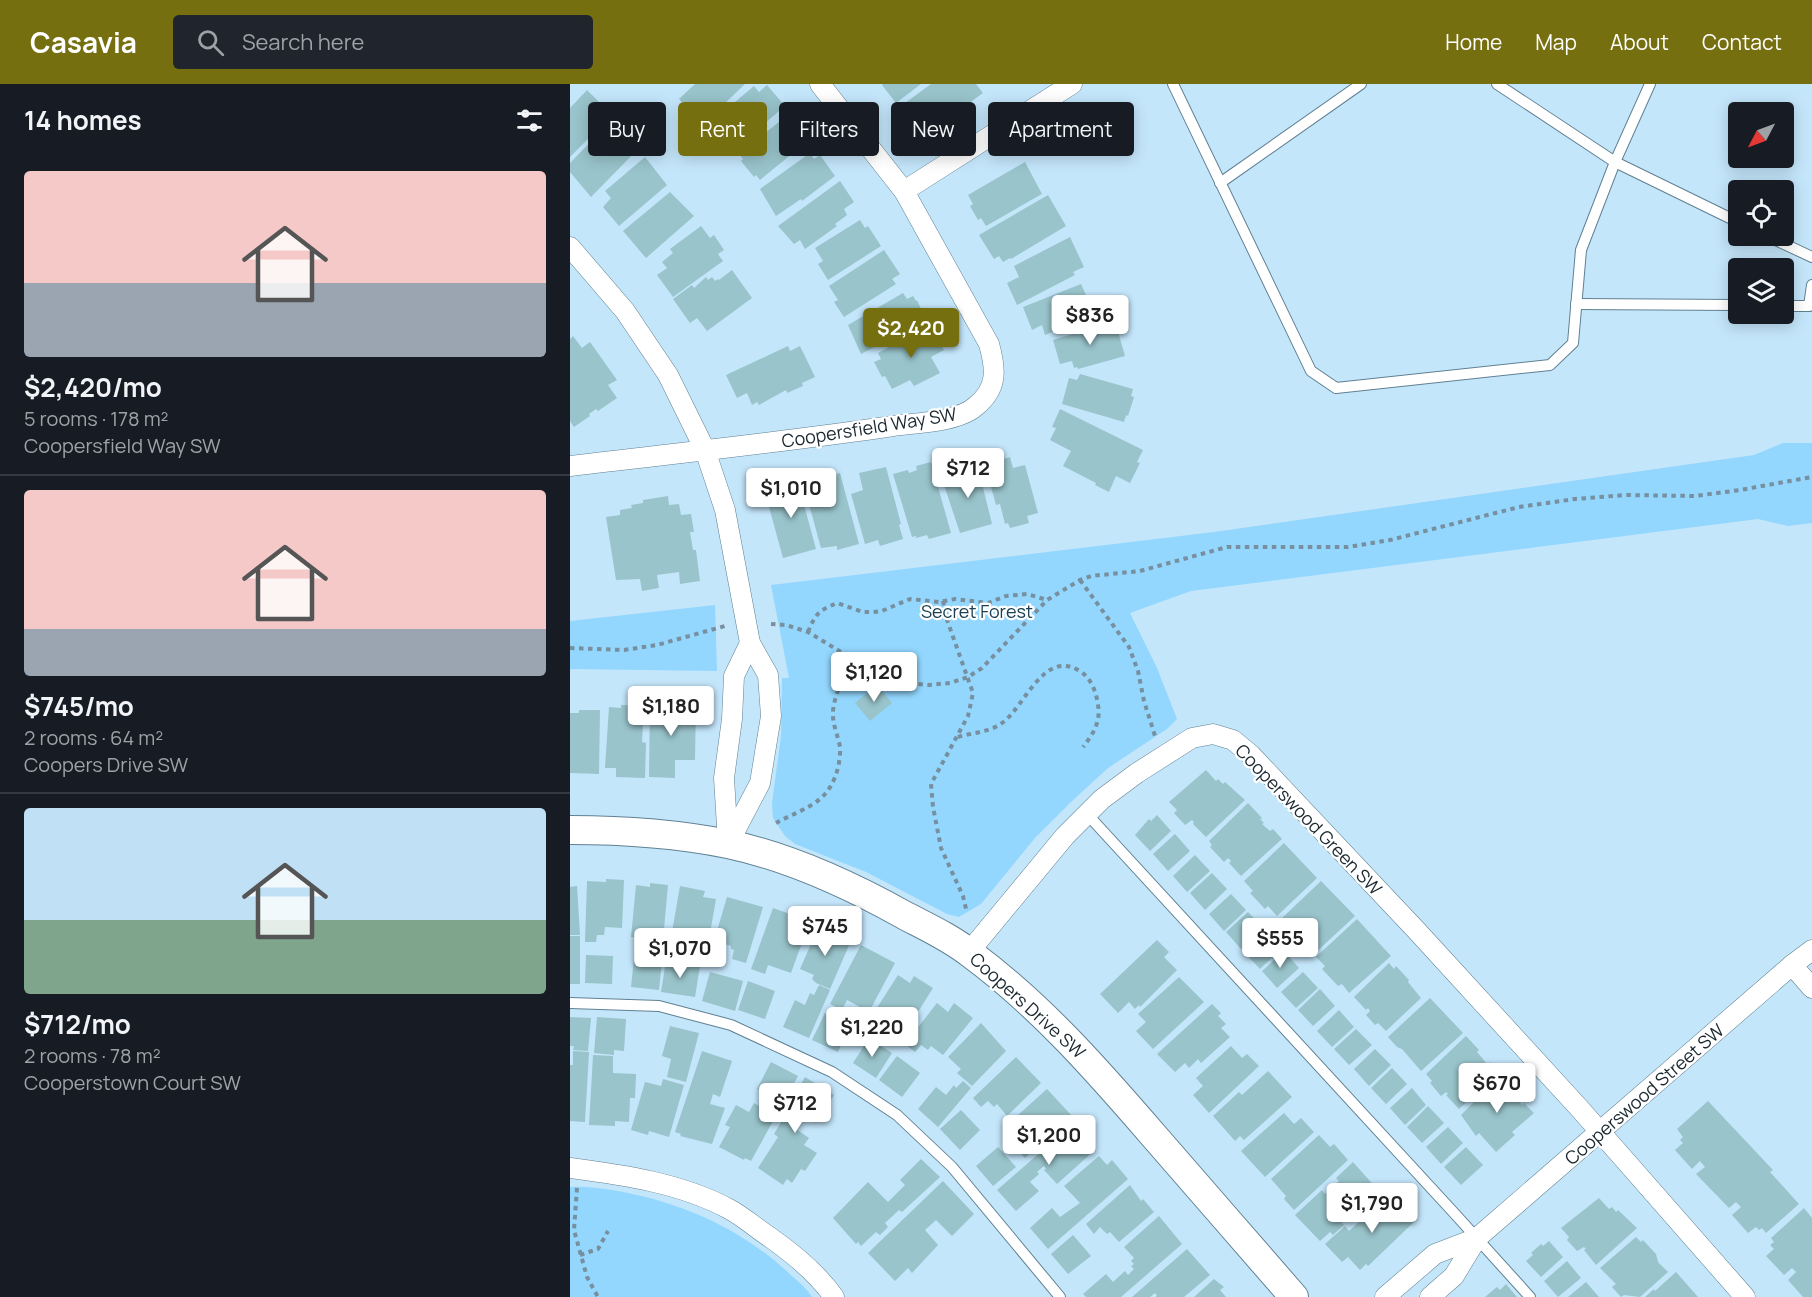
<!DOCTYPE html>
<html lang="en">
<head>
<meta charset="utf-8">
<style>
  body { margin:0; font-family:Manrope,sans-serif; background:#20242c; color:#f1f3f6; height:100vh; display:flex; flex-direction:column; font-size:22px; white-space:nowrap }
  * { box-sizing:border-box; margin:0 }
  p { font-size:20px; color:#9ea1a6 }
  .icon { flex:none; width:33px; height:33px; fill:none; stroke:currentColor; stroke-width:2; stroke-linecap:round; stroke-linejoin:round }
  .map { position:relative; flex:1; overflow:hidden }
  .panel { display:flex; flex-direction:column; background:#171b24; width:570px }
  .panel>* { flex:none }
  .guide { position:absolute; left:18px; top:18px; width:570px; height:54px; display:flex; gap:12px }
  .needle { width:39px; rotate:229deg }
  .fabs { position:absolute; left:1158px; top:18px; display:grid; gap:12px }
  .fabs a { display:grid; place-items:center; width:66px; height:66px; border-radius:6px; background:#171b24; box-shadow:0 3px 15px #0003; font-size:30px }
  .price { position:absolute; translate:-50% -51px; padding:0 14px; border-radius:6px; background:#fff; color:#222; font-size:20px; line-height:39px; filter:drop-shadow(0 2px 3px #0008) }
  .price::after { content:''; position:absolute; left:50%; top:36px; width:18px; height:14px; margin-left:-9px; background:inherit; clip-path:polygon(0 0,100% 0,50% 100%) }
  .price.current { background:#766f0f; color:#fff }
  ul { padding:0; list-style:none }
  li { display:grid; align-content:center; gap:12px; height:318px; padding:0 24px }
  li+li { border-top:2px solid #363941 }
  li span { display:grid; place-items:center; height:186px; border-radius:6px; color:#555 }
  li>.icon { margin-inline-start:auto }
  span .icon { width:108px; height:108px; fill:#fffc; stroke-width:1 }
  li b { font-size:26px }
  h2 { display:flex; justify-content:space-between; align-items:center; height:72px; padding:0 24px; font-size:26px }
  .chip { padding:0 21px; border-radius:6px; background:#171b24; box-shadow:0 3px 15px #0003; font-size:21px; line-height:54px }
  .chip.current { background:#766f0f; color:#fff }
  header { display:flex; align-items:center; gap:36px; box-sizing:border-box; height:84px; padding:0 30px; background:#766f0f; color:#fff }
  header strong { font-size:28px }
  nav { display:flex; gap:33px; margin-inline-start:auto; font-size:21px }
  .search { width:420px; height:54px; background:#20242c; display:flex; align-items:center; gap:15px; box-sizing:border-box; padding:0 21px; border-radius:6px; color:#9ea1a6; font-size:22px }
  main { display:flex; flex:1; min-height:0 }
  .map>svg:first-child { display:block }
</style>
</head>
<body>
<header>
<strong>Casavia</strong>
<div class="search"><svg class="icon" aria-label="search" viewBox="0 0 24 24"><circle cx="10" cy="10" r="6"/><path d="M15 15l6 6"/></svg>Search here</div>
<nav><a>Home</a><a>Map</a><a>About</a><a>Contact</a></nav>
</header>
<main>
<section class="panel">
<h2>14 homes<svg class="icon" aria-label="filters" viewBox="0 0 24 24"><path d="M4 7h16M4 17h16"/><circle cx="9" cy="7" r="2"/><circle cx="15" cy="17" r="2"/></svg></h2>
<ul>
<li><span style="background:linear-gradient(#f6c9c9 60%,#9aa5b1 0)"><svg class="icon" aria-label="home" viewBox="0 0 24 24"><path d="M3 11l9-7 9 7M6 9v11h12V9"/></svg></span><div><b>$2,420/mo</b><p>5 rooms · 178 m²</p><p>Coopersfield Way SW</p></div></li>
<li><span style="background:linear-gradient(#f6c9c9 75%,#9aa5b1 0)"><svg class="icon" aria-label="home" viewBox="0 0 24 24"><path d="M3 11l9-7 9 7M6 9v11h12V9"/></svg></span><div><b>$745/mo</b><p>2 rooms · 64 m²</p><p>Coopers Drive SW</p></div></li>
<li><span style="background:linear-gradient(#bfe0f5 60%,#7fa58c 0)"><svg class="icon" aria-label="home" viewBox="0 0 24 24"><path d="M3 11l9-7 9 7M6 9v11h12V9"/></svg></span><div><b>$712/mo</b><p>2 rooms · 78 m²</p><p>Cooperstown Court SW</p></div></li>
</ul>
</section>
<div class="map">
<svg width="1242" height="1213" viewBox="0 0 1242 1213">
  <rect width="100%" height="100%" fill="#c4e6fb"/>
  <g fill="#93d7fe">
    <path d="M1213,359H1242V439L1218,442L1188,435L621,507L560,529L587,584L607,635L597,645L538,684L501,718L465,754L411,820L389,833L377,830L296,788L225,760L215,752L203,734L202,719L211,652L212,594H219L201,501L644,448L1184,371Z"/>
    <path d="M145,521L147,587L0,585V537Z"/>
    <path d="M0,1103C14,1102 28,1104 42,1106C109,1117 174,1145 223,1193C230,1199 237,1205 242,1213H0Z"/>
  </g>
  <g fill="#99c4cb">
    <path d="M125,0H175L132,41L109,15Z"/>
    <path d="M313,0H351L326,19L312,1Z"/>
    <path d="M361,0H406L413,9L356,50L350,42L347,44L331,22Z"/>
    <path d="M197,1L215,22L162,67L139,40L184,2L189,8Z"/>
    <path d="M17,6L42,31L0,73V24Z"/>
    <path d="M220,29L236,49L229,54L234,60L190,96L186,91L184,93L171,77L173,75L169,70Z"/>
    <path d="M43,35L55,47L57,45L73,60L21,113L0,88V79Z"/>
    <path d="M240,69L244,75L250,71L265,92L232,117L231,115L206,132L190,105Z"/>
    <path d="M75,73L97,101L49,142L33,123L41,114L35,107Z"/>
    <path d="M455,78L472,110L416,142L411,134L408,136L400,122L403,120L398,111Z"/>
    <path d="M270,97L284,118L274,125L277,131L265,140L267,142L235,165L230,156L224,160L208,142Z"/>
    <path d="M100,108L124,132L76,174L53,147Z"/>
    <path d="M478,111L496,142L441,175L440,174L433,178L429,172L424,175L409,151Z"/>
    <path d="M290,136L295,144L298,142L311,162L258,196L248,180L253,177L245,164Z"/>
    <path d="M131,142L140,154L144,151L154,166L148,170L153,177L103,213L87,191L97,184L92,178L103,169L100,165Z"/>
    <path d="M500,153L514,183L503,188L505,191L447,221L437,199L449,193L444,182Z"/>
    <path d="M314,166L330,190L322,195L326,200L274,233L264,218L268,216L259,202Z"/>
    <path d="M162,186L182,214L137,247L127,234L120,239L103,215L122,201L124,204L136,193L138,196L142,193L145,197L148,195L149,196Z"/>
    <path d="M511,200L519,218L514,220L520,233L475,251L472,241L462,246L453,223Z"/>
    <path d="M333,209L337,215L343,212L346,217L347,216L356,236L291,270L278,241Z"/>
    <path d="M545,237L555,272L508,285L507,283L504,284L502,277L490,280L483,256Z"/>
    <path d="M361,240L374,266L361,273L370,289L344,302L340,296L322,305L315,292L312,293L304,278L311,275L308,269Z"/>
    <path d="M3,252L12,264L20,258L47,296L38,301L47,314L28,327L26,325L19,330L20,332L4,343L0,337V255Z"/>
    <path d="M218,262L220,267L230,262L245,293L232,299L233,302L217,309L216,306L189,321L187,318L182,321L177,309L167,314L156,291Z"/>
    <path d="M510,290L563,305L561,312L564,313L558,332L556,331L554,338L492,320L499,294L507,296Z"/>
    <path d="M490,325L573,366L567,378L570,379L560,399L546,392L539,408L525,401L526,399L493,382L501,367L480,356L486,344L482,343Z"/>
    <path d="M440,373L443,384L455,381L468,429L457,432L459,439L440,444L438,439L435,440L430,420L426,421L415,381Z"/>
    <path d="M361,378L381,449L359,455L357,451L346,454V452L342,453L323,390L338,386L339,389L347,386L346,382Z"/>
    <path d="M407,379L422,440L390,449L373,398L385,395L383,386Z"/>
    <path d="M316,383L331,440L329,441L333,455L310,462L308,456L295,460L281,410L293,406L289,389Z"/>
    <path d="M270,389L289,460L267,466V462L251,464L234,402L255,396L254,393Z"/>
    <path d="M227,395L246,465L213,474L196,412L205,409L203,401Z"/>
    <path d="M98,412L99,421L109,420L111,431L121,430L124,448H120L123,466H126L130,497L110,500L109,488L87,491L89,504L72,507L70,495L46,496L36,433L50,431V426L62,424L61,421L73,419V416Z"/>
    <path d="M307,601L322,619L300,637L285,619Z"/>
    <path d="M80,619H126L125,676H105V694L79,693Z"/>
    <path d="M51,621L74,622L72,658L76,659L75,694L46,693V684H35L39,623L51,624Z"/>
    <path d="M9,626H30L29,690L0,689V629H9Z"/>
    <path d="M636,686L646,697L648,695L653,700L655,698L675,716L636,753L623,740L624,738L622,736L615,741L604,729L607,726L599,718Z"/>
    <path d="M678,719L692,734L690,735L694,739L692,740L700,747L703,745L712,755L671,792L659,779L661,777L658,774L654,778L640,763L642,761L639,757Z"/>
    <path d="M587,731L601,747L580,767L565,751L579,735L581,737Z"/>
    <path d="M605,750L620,767L598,787L583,770Z"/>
    <path d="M714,759L747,794L707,832L698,822L695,825L680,809L683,807L674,797Z"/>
    <path d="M625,771L640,787L617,808L603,792Z"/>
    <path d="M642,789L657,805L635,826L620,809Z"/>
    <path d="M36,795L54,796L52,844L35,843L34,851H27L26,858H15L17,797L36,798Z"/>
    <path d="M751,797L785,832L743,871L730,857L731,856L710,836Z"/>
    <path d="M80,799L98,801L93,856L61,853L66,801L80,803Z"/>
    <path d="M7,802L10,851H0V803Z"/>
    <path d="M110,802L135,807L133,813L146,815L138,861L113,857L111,867L99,865Z"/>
    <path d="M661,810L676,826L654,847L639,830Z"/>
    <path d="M157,813L193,823L176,879L162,875L164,866L161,865V862L144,857Z"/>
    <path d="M203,824L240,837L221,889L198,881L195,890L181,885Z"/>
    <path d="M678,828L693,844L671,865L656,848Z"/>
    <path d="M787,835L821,872L779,909L772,900L768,902L752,885L755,882L746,873Z"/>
    <path d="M249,842L280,859L260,905L246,899L242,895L244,891L230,885Z"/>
    <path d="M697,849L712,864L690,885L675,869Z"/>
    <rect x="0" y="852" width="10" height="48"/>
    <path d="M587,856L599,868L594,873L607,886L570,923L569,921L565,925L559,918L548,929L530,910Z"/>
    <path d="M291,861L325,879L299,928L277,916L272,926L260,920Z"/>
    <path d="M714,867L729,884L707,904L692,887Z"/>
    <path d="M16,871L43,872L42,900L15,899Z"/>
    <path d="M64,874L92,877L89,906L61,903Z"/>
    <path d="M96,877L130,882L125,913L91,908Z"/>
    <path d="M819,879L824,885L826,882L839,896L838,898L842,903L851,914L816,947L808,939L805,941L796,931L800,927L798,924L796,926L784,913Z"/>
    <path d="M140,888L173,897L165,927L132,917Z"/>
    <path d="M733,888L748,904L726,924L711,908Z"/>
    <path d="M328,891L340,899L344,892L363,904L329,958L319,952L324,943L303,930Z"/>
    <path d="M609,893L634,918L583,965L566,947L576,938L568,930Z"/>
    <path d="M178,897L205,907L195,935L168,926Z"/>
    <path d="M249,901L260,906L239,954L213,943L225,916L235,921L240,909L244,911Z"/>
    <path d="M750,905L765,922L743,942L728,926Z"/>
    <path d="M860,914L893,949L851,987L832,965L827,963L818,953Z"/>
    <path d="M367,919L378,928L384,919L403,934L373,971L361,962L358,966L351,961L345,968L335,960Z"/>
    <path d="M642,920L651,929L648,932L656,940L651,944L660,953L631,979L628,975L619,984L615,979L605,988L587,970Z"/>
    <path d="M769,926L784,943L762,963L747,947Z"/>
    <path d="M255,929L280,941L268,968L242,956Z"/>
    <path d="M0,933L21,934L18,967L3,966L4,962H0Z"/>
    <path d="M27,933L56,935L54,967L44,966V971L24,969Z"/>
    <path d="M411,939L436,967L402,1002L387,989L391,985L378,973Z"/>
    <path d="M100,942L129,949L116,998L97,993L101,975L92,972Z"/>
    <path d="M786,945L802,961L779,981L764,965Z"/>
    <path d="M896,952L909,966L907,968L918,981L920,978L929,987L889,1025L876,1011L878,1010L876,1008L871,1012L860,999L862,997L856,990Z"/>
    <path d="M299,954L322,969L306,994L283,979Z"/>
    <path d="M661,962L672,974L677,970L689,982L639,1029L623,1011L633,1002L626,994Z"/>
    <path d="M805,965L821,981L799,1002L784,985Z"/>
    <path d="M3,967L19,968L15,1038L0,1037V981H3Z"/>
    <path d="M132,967L162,977L150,1013L143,1010L140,1020L155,1024L142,1060L110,1052L111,1050L105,1048Z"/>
    <path d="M23,971L43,972V989L66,990L65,1014H60L59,1038L45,1037V1042L19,1041Z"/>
    <path d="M327,972L350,989L332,1013L309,996Z"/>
    <path d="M446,973L471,999L437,1032L427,1020L424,1023L418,1017L411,1023L403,1014Z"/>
    <path d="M201,978L228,992L181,1077L175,1074L174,1076L149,1063L160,1043L155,1041L166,1021L179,1028L184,1019L193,1024L200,1012L187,1005Z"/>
    <path d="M822,984L837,1000L816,1020L801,1004Z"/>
    <path d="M698,987L722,1013L674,1056L670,1052L665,1057L643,1032L669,1008L672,1011Z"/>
    <path d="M930,992L944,1007L942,1009L952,1021L954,1019L964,1029L942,1048L945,1051L926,1068L909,1049L906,1052L891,1031Z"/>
    <path d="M235,993L264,1011L246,1039L235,1031L226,1045L239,1054L234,1061L247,1069L235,1087L231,1085L222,1099L217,1095L213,1101L188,1084L208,1053L204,1050L213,1035L211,1034Z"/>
    <path d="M93,995L114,1001L99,1053L79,1047L78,1051L61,1046L75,998L91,1002Z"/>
    <path d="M393,997L401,1004L368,1043L348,1025L366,1003L376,1011L384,1001L386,1004Z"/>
    <path d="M842,1004L856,1021L835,1041L820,1024Z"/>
    <path d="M477,1005L502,1032L455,1074L445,1064L453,1057L438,1040Z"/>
    <path d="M1138,1017L1203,1086L1200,1088L1229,1120L1196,1149L1192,1144L1189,1146L1186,1143L1178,1149L1162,1131L1171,1123L1166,1118L1159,1124L1126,1090L1135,1083L1130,1077L1122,1085L1105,1066L1113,1059L1110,1056L1113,1053L1107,1045Z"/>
    <path d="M858,1022L874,1039L852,1059L837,1043Z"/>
    <path d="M391,1026L410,1046L390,1066L370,1045Z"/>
    <path d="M714,1029L724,1040L731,1034L744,1048L695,1093L671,1067Z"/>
    <path d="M503,1040L509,1048L513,1045L522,1055L519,1058L525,1066L487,1100L474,1086L476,1085L474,1082L467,1088L469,1090L460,1098L469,1107L446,1127L427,1106Z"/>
    <path d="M878,1043L893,1059L871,1080L856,1063Z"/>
    <path d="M749,1051L760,1063L764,1060L778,1076L724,1126L714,1115L716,1112L701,1095Z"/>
    <path d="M428,1063L446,1083L423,1102L406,1082Z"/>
    <path d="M896,1063L913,1081L891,1101L874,1083Z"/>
    <path d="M529,1072L537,1081L542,1076L558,1095L478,1165L460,1144L482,1124L490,1133L510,1119L494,1102Z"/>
    <path d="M351,1075L370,1093L332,1128L329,1126L315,1139L318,1143L310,1151L306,1148L291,1162L288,1158L286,1160L263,1134L298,1098L318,1118L335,1101L330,1096Z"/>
    <path d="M783,1078L807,1105L771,1138L774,1141L763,1151L760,1148L750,1157L725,1131L752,1106L755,1110L769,1097L766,1094Z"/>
    <path d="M373,1097L404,1130L382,1152L366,1136L355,1146L368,1161L342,1189L338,1184L325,1197L298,1169Z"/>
    <path d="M560,1101L571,1117L573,1115L584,1128L549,1158L540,1148L537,1150L530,1143L524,1150L516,1140Z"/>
    <path d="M824,1112L846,1136L798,1182L796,1180L790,1186L778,1173L772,1178L755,1160L775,1142L779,1147L810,1119L813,1122Z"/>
    <path d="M1029,1114L1039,1125L1042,1123L1046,1128L1048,1126L1067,1144L1026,1181L1014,1166L1016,1165L1014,1163L1007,1167L997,1156L999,1153L991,1144Z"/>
    <path d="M1234,1124L1242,1134V1213H1233L1218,1196L1226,1188L1222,1184L1214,1191L1196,1172L1204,1165L1200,1161L1204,1158L1201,1154Z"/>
    <path d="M589,1132L612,1160L551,1213H516L513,1210L536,1190L543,1198L555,1187L558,1191L564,1185L561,1182L564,1180L561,1177L564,1174L554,1163Z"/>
    <path d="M503,1151L521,1172L498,1190L481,1170Z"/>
    <path d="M1066,1153L1071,1158L1073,1156L1086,1170L1088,1178L1098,1188L1070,1213L1054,1211L1051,1213L1042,1203L1046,1200L1030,1184Z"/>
    <path d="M979,1157L993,1173L971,1193L956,1177L963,1171L961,1169L971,1160L973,1162Z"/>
    <path d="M617,1165L640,1191L614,1213H585L587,1212L585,1209L580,1213H562Z"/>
    <path d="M997,1177L1011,1194L988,1213L974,1197Z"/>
    <path d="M1106,1188L1128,1213H1075L1084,1205L1085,1207Z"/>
    <path d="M644,1195L654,1203L650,1206L656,1213H624Z"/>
    <path d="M1016,1198L1029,1213H998Z"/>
    <path d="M936,1200L947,1213H915L927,1203L930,1206Z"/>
  </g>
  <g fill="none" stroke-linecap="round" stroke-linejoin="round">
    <g stroke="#608092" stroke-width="12">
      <g id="lane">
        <path d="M603,0L741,287L766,304L980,281L1003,259L1011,166L1045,78L927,0"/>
        <path d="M1080,0L1045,78L1168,138"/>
        <path d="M650,99L791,0"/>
        <path d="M1197,152L1242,173"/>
        <path d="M1006,220L1168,221"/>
        <path d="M1214,222H1239L1242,201"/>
        <path d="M517,730L885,1130L960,1213"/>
        <path d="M0,919L89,922L161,941L262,988L327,1031L382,1083L490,1213"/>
      </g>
    </g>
    <g stroke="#608092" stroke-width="21">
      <g id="street">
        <path d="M334,107L502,0"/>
        <path d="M0,163L55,227L98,291L135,366L155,426L180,559L198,591L201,632L190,699L158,760"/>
        <path d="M0,382C108,369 215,358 323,342C345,339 389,338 406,322C428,304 426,285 419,260L334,107L250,0"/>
        <path d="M158,759L154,694L162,635L164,592L180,559"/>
        <path d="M399,868L495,752L532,715L567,689L622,654L643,650L663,656L681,671L847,847L1010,1025L1175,1213"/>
        <path d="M1222,881L1242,904"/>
        <path d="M0,1084C53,1091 111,1099 159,1125C174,1133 187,1145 201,1154C225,1171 247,1189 264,1213"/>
        <path d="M815,1213L865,1170L907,1154"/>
        <path d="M860,1213L884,1192L907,1154L1222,881L1242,866"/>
      </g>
    </g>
    <g stroke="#608092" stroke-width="30">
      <path id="secondary" d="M0,746C51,746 108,750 158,760C220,773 280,801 334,831C357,843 381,854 401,870C471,922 527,986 584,1052C631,1106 677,1159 724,1213"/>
    </g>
    <g stroke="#778f9e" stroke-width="4" stroke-dasharray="4.5 4.5" stroke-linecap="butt">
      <path d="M510,496L559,563L568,587L574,617L585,652"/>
      <path d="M373,517L376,533L403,609L398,632L361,700L363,723L371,764L393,812L397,829"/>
      <path d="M201,540L216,541L238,548L304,588L326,598L358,601L380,599L398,593L412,584L477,516L510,496L521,492L570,487L657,463H778L820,456L949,423L1005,415L1056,411L1125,412L1170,406L1242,393"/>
      <path d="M238,548C246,529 248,527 267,519L293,528H303L312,527L340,515L369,518L385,515L418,519L436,512L457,510L477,516"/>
      <path d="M0,564L54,566L87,561L155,542"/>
      <path d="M388,653C401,649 420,648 432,639C454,624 473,566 508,586C521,593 526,607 528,621C531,638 523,650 513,663"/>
      <path d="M206,739C220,731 239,725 251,714C264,703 271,681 270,663C268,651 262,640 263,627C265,608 274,591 286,577"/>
      <path d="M7,1104L4,1146L17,1193L28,1213"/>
      <path d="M10,1171L28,1165L38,1147"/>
    </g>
    <use href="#lane" stroke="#fff" stroke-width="10"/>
    <use href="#street" stroke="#fff" stroke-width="20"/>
    <use href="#secondary" stroke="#fff" stroke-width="28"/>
  </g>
  <g text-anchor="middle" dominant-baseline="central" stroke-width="4.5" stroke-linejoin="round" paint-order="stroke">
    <g font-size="18" fill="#1b282f" stroke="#fff">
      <text transform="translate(299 343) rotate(-9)">Coopersfield Way SW</text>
      <text transform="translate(739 735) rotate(46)">Cooperswood Green SW</text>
      <text transform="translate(458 921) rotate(42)">Coopers Drive SW</text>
      <text transform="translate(1074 1010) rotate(-41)">Cooperswood Street SW</text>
    </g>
    <g font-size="18" fill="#1a4053" stroke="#fff">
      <text x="407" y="527">Secret Forest</text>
    </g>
  </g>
</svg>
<div class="fabs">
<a><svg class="needle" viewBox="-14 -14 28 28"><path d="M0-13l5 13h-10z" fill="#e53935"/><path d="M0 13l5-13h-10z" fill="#9ea1a6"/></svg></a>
<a><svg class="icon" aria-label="locate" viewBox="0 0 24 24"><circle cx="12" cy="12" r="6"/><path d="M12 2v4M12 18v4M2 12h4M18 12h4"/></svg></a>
<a><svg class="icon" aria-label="layers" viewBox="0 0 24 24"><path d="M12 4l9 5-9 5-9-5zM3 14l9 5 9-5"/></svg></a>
</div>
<b class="price" style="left:520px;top:262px">$836</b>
<b class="price current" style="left:341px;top:275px">$2,420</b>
<b class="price" style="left:398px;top:415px">$712</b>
<b class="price" style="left:221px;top:435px">$1,010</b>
<b class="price" style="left:304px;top:619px">$1,120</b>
<b class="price" style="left:101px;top:653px">$1,180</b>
<b class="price" style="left:255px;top:873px">$745</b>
<b class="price" style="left:710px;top:885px">$555</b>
<b class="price" style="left:110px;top:895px">$1,070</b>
<b class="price" style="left:302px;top:974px">$1,220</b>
<b class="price" style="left:927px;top:1030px">$670</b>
<b class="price" style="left:225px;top:1050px">$712</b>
<b class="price" style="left:479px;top:1082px">$1,200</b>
<b class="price" style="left:802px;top:1150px">$1,790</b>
<div class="guide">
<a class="chip">Buy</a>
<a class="chip current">Rent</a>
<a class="chip">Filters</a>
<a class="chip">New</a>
<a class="chip">Apartment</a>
</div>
</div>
</main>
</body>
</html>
